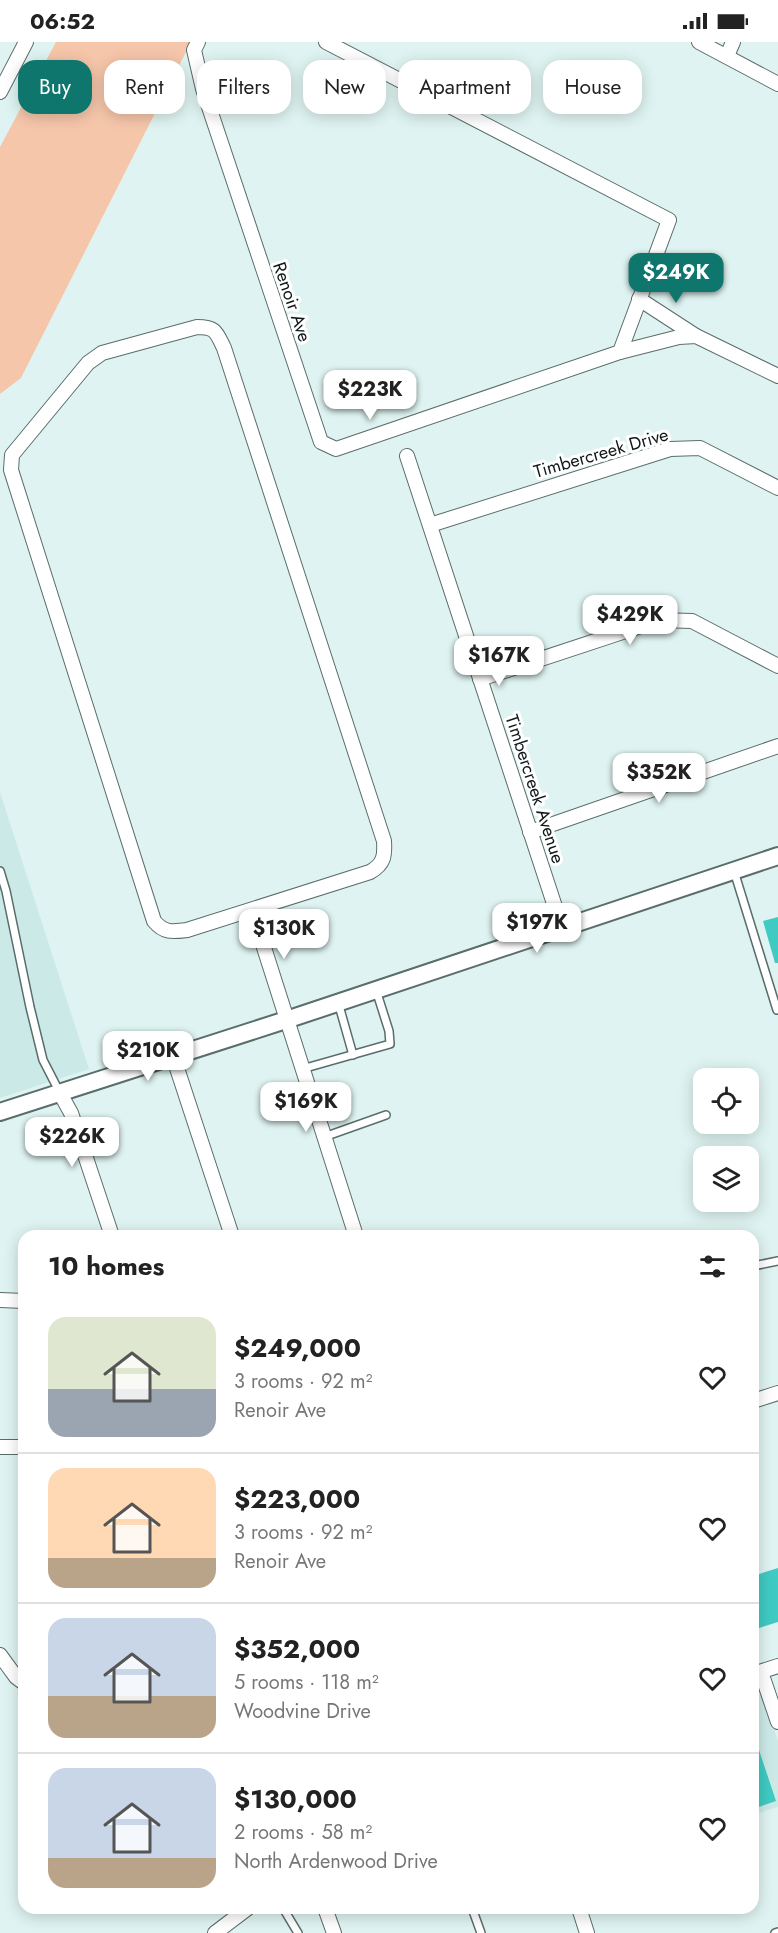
<!DOCTYPE html>
<html lang="en">
<head>
<meta charset="utf-8">
<style>
  body { margin:0; font-family:Jost,sans-serif; background:#f2f2f2; color:#222; height:100vh; display:flex; flex-direction:column; font-size:22px; white-space:nowrap }
  * { box-sizing:border-box; margin:0 }
  p { font-size:20px; color:#767676 }
  .icon { flex:none; width:33px; height:33px; fill:none; stroke:currentColor; stroke-width:2; stroke-linecap:round; stroke-linejoin:round }
  .map { position:relative; flex:1; overflow:hidden }
  .sheet { position:absolute; left:18px; top:1188px; width:741px; height:684px; display:flex; flex-direction:column; background:#fff; border-radius:18px; box-shadow:0 3px 15px #0003 }
  .sheet>* { flex:none }
  .hud { position:absolute; left:18px; top:18px; width:742px; height:54px; display:flex; gap:12px }
  .tools { position:absolute; left:693px; top:1026px; display:grid; gap:12px }
  .tools a { display:grid; place-items:center; width:66px; height:66px; border-radius:12px; background:#fff; box-shadow:0 3px 15px #0003; font-size:30px }
  .price { position:absolute; translate:-50% -51px; padding:0 14px; border-radius:12px; background:#fff; color:#222; font-size:20px; line-height:39px; filter:drop-shadow(0 2px 3px #0008) }
  .price::after { content:''; position:absolute; left:50%; top:36px; width:18px; height:14px; margin-left:-9px; background:inherit; clip-path:polygon(0 0,100% 0,50% 100%) }
  .price.selected { background:#0f766e; color:#fff }
  ul { padding:0; list-style:none }
  li { display:flex; align-items:center; gap:18px; height:150px; padding:0 30px }
  li+li { border-top:2px solid #e0e0e0 }
  li span { display:grid; place-items:center; flex:none; width:168px; height:120px; border-radius:18px; color:#555 }
  li>.icon { margin-inline-start:auto }
  span .icon { width:72px; height:72px; fill:#fffc; stroke-width:1 }
  li b { font-size:26px }
  h2 { display:flex; justify-content:space-between; align-items:center; height:72px; padding:0 30px; font-size:26px }
  .pill { padding:0 21px; border-radius:18px; background:#fff; box-shadow:0 3px 15px #0003; font-size:21px; line-height:54px }
  .pill.selected { background:#0f766e; color:#fff }
  .status { display:flex; justify-content:space-between; align-items:center; height:42px; padding:0 30px; background:#fff; direction:ltr }
  .status svg { height:16px; fill:currentColor }
  .map>svg:first-child { display:block }
</style>
</head>
<body>
<div class="status"><b>06:52</b><svg viewBox="0 0 49 12"><path d="M0 12V9h3v3zM5 12V6h3v6zM10 12V3h3v9zM15 12V0h3v12zM26 1h20v11H26zM47 4h2v5h-2z"/></svg></div>
<div class="map">
<svg width="778" height="1891" viewBox="0 0 778 1891">
  <rect width="100%" height="100%" fill="#dff4f2"/>
  <g fill="#cbeae7">
    <path d="M0,750L89,1027L0,1056Z"/>
    <path d="M753,1645L758,1648L764,1656L778,1699V1765L753,1773Z"/>
  </g>
  <path fill="#f6c6aa" d="M56,0H191L21,336L0,352V105Z"/>
  <g fill="#3fcbc3">
    <path d="M778,875V921H775L763,879Z"/>
    <path d="M778,1526V1580L753,1588V1534Z"/>
    <path d="M755,1696L776,1759L753,1767V1697Z"/>
  </g>
  <g fill="none" stroke-linecap="round" stroke-linejoin="round">
    <g stroke="#5a6d6b" stroke-width="10">
      <g id="service">
        <path d="M0,829L6,849L30,965L43,1018L60,1051"/>
        <path d="M734,829L777,968"/>
        <path d="M338,960L353,1013"/>
        <path d="M302,1027L390,1002L389,989L376,948"/>
        <path d="M324,1095L386,1073"/>
        <path d="M753,1224L778,1219"/>
        <path d="M283,1866L298,1891"/>
        <path d="M472,1866L481,1891"/>
        <path d="M775,1891L778,1890"/>
      </g>
    </g>
    <g stroke="#5a6d6b" stroke-width="16">
      <g id="minor">
        <path d="M198,0L194,8L203,47L321,400L336,407L620,310L679,295L696,294L778,334"/>
        <path d="M326,0L669,178L620,310"/>
        <path d="M699,0L778,42"/>
        <path d="M727,14L733,0"/>
        <path d="M0,50L26,0"/>
        <path d="M639,257L696,294"/>
        <path d="M197,285C216,285 216,290 224,306L384,799C385,814 384,822 370,830L187,888C172,890 164,891 154,879L11,428L12,413L88,321L102,311Z"/>
        <path d="M407,414L562,886"/>
        <path d="M430,483L670,407L700,406L778,446"/>
        <path d="M480,637L659,578L692,579L778,624"/>
        <path d="M530,790L778,704"/>
        <path d="M252,868L356,1194"/>
        <path d="M173,1014L232,1194"/>
        <path d="M60,1051L71,1071L112,1194"/>
        <path d="M0,1258L24,1259"/>
        <path d="M753,1359L778,1351"/>
        <path d="M0,1405H24"/>
        <path d="M0,1613L16,1635L24,1641"/>
        <path d="M761,1630L778,1680"/>
        <path d="M753,1632L778,1624"/>
        <path d="M325,1866L334,1891"/>
        <path d="M579,1866L587,1891"/>
        <path d="M215,1891L248,1866"/>
      </g>
    </g>
    <g stroke="#5a6d6b" stroke-width="20">
      <path id="tertiary" d="M0,1070L286,978L778,814"/>
    </g>
    <use href="#service" stroke="#fff" stroke-width="7"/>
    <use href="#minor" stroke="#fff" stroke-width="14"/>
    <use href="#tertiary" stroke="#fff" stroke-width="16"/>
  </g>
  <g text-anchor="middle" dominant-baseline="central" stroke-width="6" stroke-linejoin="round" paint-order="stroke">
    <g font-size="18" fill="#111818" stroke="#fff">
      <text transform="translate(292 260) rotate(71)">Renoir Ave</text>
      <text transform="translate(601 411) rotate(-16)">Timbercreek Drive</text>
      <text transform="translate(535 747) rotate(72)">Timbercreek Avenue</text>
    </g>
  </g>
</svg>
<div class="tools">
<a><svg class="icon" aria-label="locate" viewBox="0 0 24 24"><circle cx="12" cy="12" r="6"/><path d="M12 2v4M12 18v4M2 12h4M18 12h4"/></svg></a>
<a><svg class="icon" aria-label="layers" viewBox="0 0 24 24"><path d="M12 4l9 5-9 5-9-5zM3 14l9 5 9-5"/></svg></a>
</div>
<b class="price selected" style="left:676px;top:262px">$249K</b>
<b class="price" style="left:370px;top:379px">$223K</b>
<b class="price" style="left:630px;top:604px">$429K</b>
<b class="price" style="left:499px;top:645px">$167K</b>
<b class="price" style="left:659px;top:762px">$352K</b>
<b class="price" style="left:537px;top:912px">$197K</b>
<b class="price" style="left:284px;top:918px">$130K</b>
<b class="price" style="left:148px;top:1040px">$210K</b>
<b class="price" style="left:306px;top:1091px">$169K</b>
<b class="price" style="left:72px;top:1126px">$226K</b>
<div class="hud">
<a class="pill selected">Buy</a>
<a class="pill">Rent</a>
<a class="pill">Filters</a>
<a class="pill">New</a>
<a class="pill">Apartment</a>
<a class="pill">House</a>
</div>
<section class="sheet">
<h2>10 homes<svg class="icon" aria-label="filters" viewBox="0 0 24 24"><path d="M4 7h16M4 17h16"/><circle cx="9" cy="7" r="2"/><circle cx="15" cy="17" r="2"/></svg></h2>
<ul>
<li><span style="background:linear-gradient(#dfe7d0 60%,#9aa5b1 0)"><svg class="icon" aria-label="home" viewBox="0 0 24 24"><path d="M3 11l9-7 9 7M6 9v11h12V9"/></svg></span><div><b>$249,000</b><p>3 rooms · 92 m²</p><p>Renoir Ave</p></div><svg class="icon" aria-label="heart" viewBox="0 0 24 24"><path d="M12 20l-8-8c-3-5 5-10 8-4 3-6 11-1 8 4z"/></svg></li>
<li><span style="background:linear-gradient(#ffd9b3 75%,#b9a48a 0)"><svg class="icon" aria-label="home" viewBox="0 0 24 24"><path d="M3 11l9-7 9 7M6 9v11h12V9"/></svg></span><div><b>$223,000</b><p>3 rooms · 92 m²</p><p>Renoir Ave</p></div><svg class="icon" aria-label="heart" viewBox="0 0 24 24"><path d="M12 20l-8-8c-3-5 5-10 8-4 3-6 11-1 8 4z"/></svg></li>
<li><span style="background:linear-gradient(#c9d6e8 65%,#b9a48a 0)"><svg class="icon" aria-label="home" viewBox="0 0 24 24"><path d="M3 11l9-7 9 7M6 9v11h12V9"/></svg></span><div><b>$352,000</b><p>5 rooms · 118 m²</p><p>Woodvine Drive</p></div><svg class="icon" aria-label="heart" viewBox="0 0 24 24"><path d="M12 20l-8-8c-3-5 5-10 8-4 3-6 11-1 8 4z"/></svg></li>
<li><span style="background:linear-gradient(#c9d6e8 75%,#b9a48a 0)"><svg class="icon" aria-label="home" viewBox="0 0 24 24"><path d="M3 11l9-7 9 7M6 9v11h12V9"/></svg></span><div><b>$130,000</b><p>2 rooms · 58 m²</p><p>North Ardenwood Drive</p></div><svg class="icon" aria-label="heart" viewBox="0 0 24 24"><path d="M12 20l-8-8c-3-5 5-10 8-4 3-6 11-1 8 4z"/></svg></li>
</ul>
</section>
</div>
</body>
</html>
